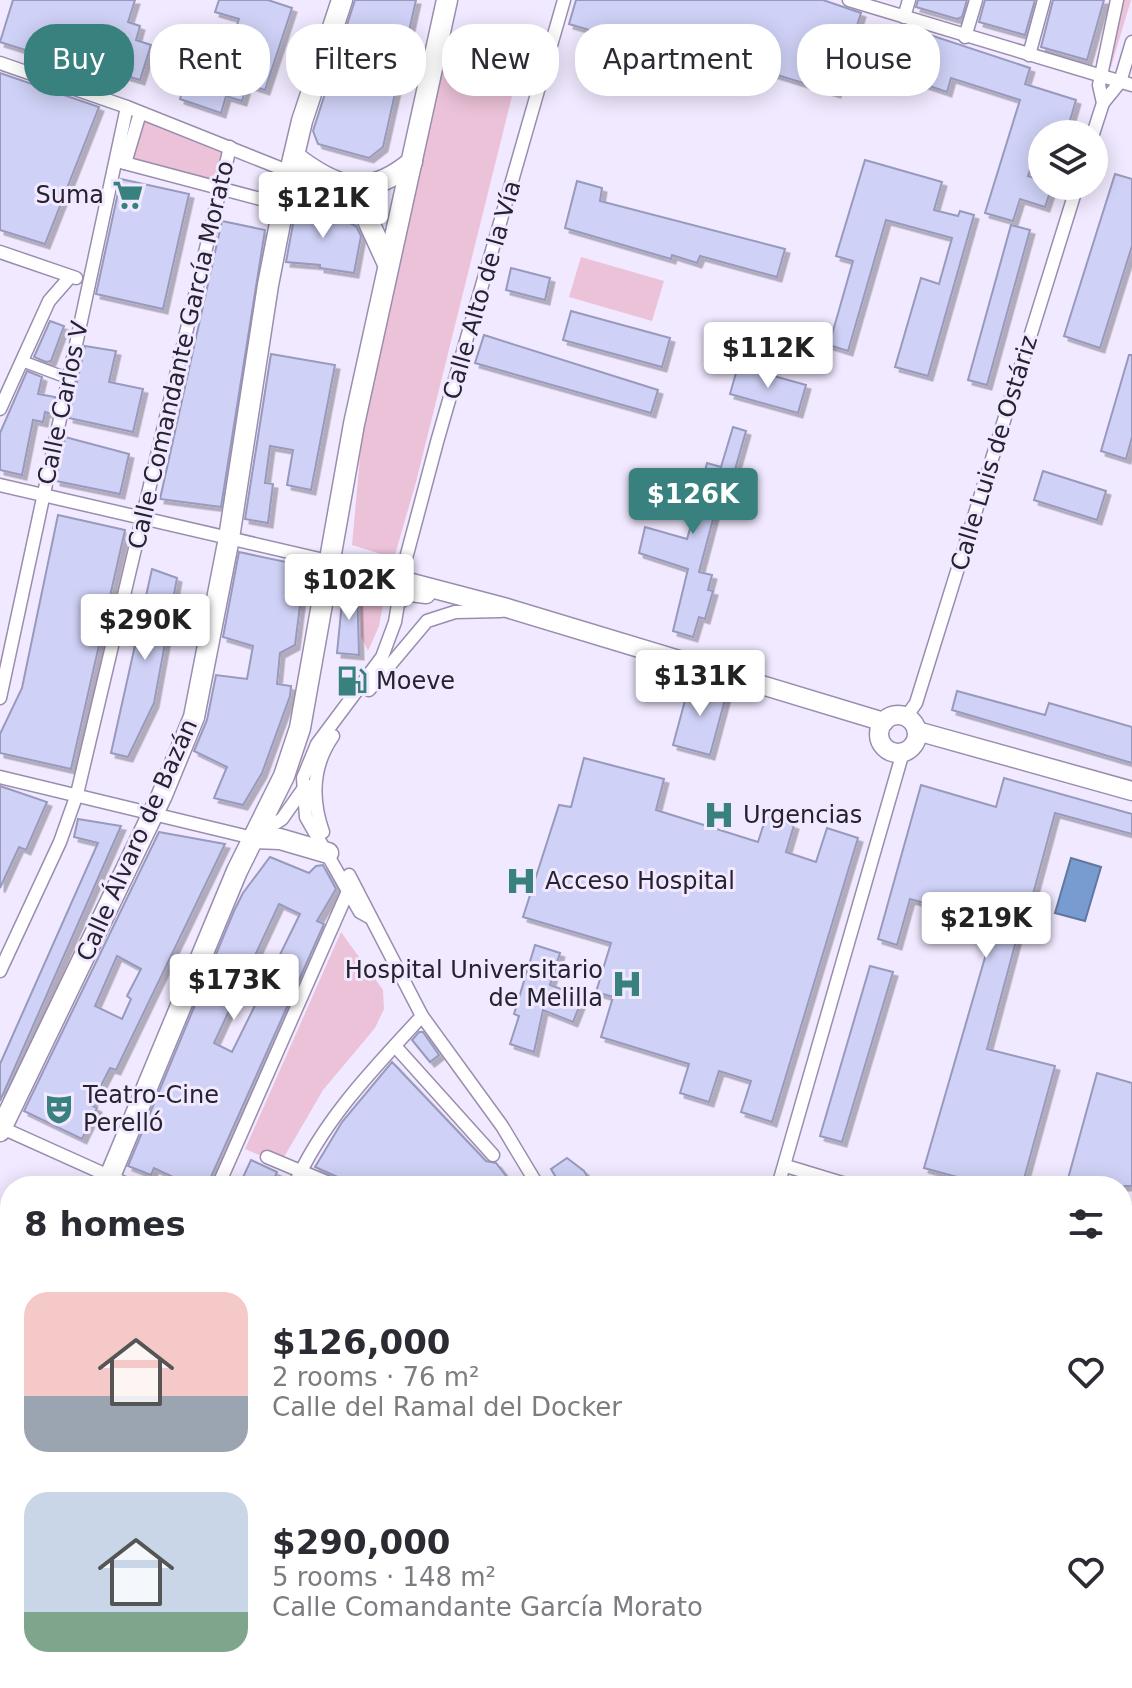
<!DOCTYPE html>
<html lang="en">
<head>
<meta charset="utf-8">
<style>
  body { margin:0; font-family:"DejaVu Sans",sans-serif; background:#f2f2f3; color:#2b2b33; height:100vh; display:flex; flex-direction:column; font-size:30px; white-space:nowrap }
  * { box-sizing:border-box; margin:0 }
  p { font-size:26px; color:#7c7c81 }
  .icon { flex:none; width:44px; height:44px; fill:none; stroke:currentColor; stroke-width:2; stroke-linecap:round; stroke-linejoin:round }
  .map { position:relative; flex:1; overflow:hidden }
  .details { position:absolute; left:0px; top:1176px; width:1132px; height:512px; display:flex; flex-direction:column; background:#fff; border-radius:32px 32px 0 0; box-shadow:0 4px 20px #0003 }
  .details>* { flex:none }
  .guide { position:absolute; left:24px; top:24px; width:1084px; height:72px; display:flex; gap:16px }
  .controls { position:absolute; left:1028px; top:120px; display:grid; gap:16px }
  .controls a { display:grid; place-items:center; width:80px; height:80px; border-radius:50%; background:#fff; box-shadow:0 4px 20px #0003; font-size:40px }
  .price { position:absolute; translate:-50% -68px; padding:0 18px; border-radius:8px; background:#fff; color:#222; font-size:26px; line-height:52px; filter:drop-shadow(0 2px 4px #0008) }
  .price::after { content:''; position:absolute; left:50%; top:48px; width:24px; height:18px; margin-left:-12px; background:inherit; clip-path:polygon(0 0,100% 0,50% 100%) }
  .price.selected { background:#39817f; color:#fff }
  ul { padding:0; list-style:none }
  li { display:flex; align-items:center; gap:24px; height:200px; padding:0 24px }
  li span { display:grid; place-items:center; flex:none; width:224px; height:160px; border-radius:24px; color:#555 }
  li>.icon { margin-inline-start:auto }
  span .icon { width:96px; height:96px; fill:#fffc; stroke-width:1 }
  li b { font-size:34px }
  h2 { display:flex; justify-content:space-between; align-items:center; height:96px; padding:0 24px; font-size:34px }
  .chip { padding:0 28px; border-radius:32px; background:#fff; box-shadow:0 4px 20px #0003; font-size:28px; line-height:72px }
  .chip.selected { background:#39817f; color:#fff }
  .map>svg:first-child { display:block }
</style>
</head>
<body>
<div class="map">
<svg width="1132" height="1688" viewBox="0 0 1132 1688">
  <defs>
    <filter id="shadow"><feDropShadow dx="4.5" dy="4.5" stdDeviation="0" flood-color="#0004"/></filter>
  </defs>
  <rect width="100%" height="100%" fill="#f1e9ff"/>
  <g fill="#ecc2d8">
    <path d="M1114,0H1131L1111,67L1096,62Z"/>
    <path d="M443,53L518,72L416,482L394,558L352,545L362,435Z"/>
    <path d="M141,117L228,149L217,183L131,161Z"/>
    <path d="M581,257L664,281L652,321L569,297Z"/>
    <path d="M367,579L387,584L379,626L368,651L361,636L360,584Z"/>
    <path d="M341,932L383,990L384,1009L375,1028L323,1090L280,1164L245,1149Z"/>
    <path d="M10,1474V1569L0,1563V1492Z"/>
  </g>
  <path fill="#789bd0" stroke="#6077a0" stroke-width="2" d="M1071,858L1101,867L1085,921L1055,913Z"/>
  <g fill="#cfd2f6" stroke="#979abc" stroke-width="2" fill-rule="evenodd" filter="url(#shadow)">
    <path d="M13,0H135L128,22L140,26L136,40L151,45L140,80L104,69L108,56L92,51L95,39L64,29L59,43L47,39L41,55L0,42Z"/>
    <path d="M219,0H268L292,8L265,90L247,84L242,101L226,96L221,113L180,99L194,54L210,59L215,45L229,49L239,19L215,12Z"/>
    <path d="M355,0H416L383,147L369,158L318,144L313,131Z"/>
    <path d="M576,0H823L861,13L836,93L653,37L650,48L569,24Z"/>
    <path d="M918,0H967L962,17L957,19L916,7Z"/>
    <path d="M985,0H1035L1025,35L979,22Z"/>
    <path d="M1053,0H1104L1087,60L1041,47Z"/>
    <path d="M915,30L1030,68L1025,84L1076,100L1066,134H1042L1028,176L1042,180V186H1052L1045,207L1020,199L1013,221L985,213L1020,100L951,78L947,92L900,76Z"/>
    <path d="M0,73L99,107L45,244L0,230Z"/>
    <path d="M865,160L942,182L934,210L958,216L960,211L974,215L928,376L895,367L921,278L939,284L952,238L886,220L848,351L829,345L853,261L836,256Z"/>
    <path d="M1115,174L1132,179V246L1100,348L1064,336Z"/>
    <path d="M121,179L189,194L163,309L96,294Z"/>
    <path d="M577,181L602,188L600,201L785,249L777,277L700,256L697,263L672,255L671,259L565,228Z"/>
    <path d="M304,200L356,226L361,236L354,273L320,268V265L286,262L297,202Z"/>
    <path d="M222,221L265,230L221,507L160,499Z"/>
    <path d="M1011,225L1030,230L987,385L968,380Z"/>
    <path d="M511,268L550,278L545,300L506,290Z"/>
    <path d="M571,311L670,338L662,367L563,340Z"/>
    <path d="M50,321L64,326L51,361L46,362L34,357Z"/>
    <path d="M484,335L658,390L651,413L475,363Z"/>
    <path d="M85,346L116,351L109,382L143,389L133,432L69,418Z"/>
    <path d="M271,354L335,365L311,490L287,485L293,450L270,446L265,483L273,484L268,523L245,519Z"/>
    <path d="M1129,355H1132V437L1126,459L1101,451Z"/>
    <path d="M738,366L806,385L798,413L730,394Z"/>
    <path d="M27,371L42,377L38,394L55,397L52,414L45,412L43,422L33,420L22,475L0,470V433Z"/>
    <path d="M733,427L746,431L732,480L724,478L699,572L712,575L708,590L713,591L705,619L699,617L693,637L673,631L688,569L639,553L645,527L687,539L695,512L653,501L659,484L699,495L707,463L721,467Z"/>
    <path d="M65,437L129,454L120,494L56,481Z"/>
    <path d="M1043,471L1106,491L1097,520L1034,500Z"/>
    <path d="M58,515L125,530L71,769L0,753V734L22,688Z"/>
    <path d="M239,552L305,566L295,645L280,653L277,684L291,686L290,696L262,773L243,805L214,798L227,767L194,751L207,720L216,675L247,679L253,646L223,637Z"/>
    <path d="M152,569L177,578L154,703L128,757L111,753Z"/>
    <path d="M344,582L357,585L359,655L337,653Z"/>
    <path d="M690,682L727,692L710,755L673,745Z"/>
    <path d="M957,691L1045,715L1049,703L1132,727V763L952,710Z"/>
    <path d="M584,758L664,779L656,810L758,842L766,817L794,825L786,852L816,862L827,828L858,838L772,1122L741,1112L751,1081L719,1071L709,1102L680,1093L689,1064L601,1037L613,997L596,992L611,943L523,917L559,805L571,807Z"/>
    <path d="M1004,778L1132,814V834L1055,813L1023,931L1019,930L987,1049L1055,1066L1022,1186H990L924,1168L995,923L910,899L897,945L878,939L921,785L996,807Z"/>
    <path d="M0,786L47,802L26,850L19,847L0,888Z"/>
    <path d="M78,819L121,826L0,1101V1064L98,843L74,837Z"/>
    <path d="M159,832L225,844L116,1070L110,1068L91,1105L97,1108L82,1139L24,1111ZM117,956L141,969L127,996L131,999L122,1019L95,1006Z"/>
    <path d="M270,857L309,873L316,866L323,865L336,889L317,921L324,924L207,1186H192L154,1168L151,1175L128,1166L234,911L243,893ZM279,904L300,914L232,1052L214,1043Z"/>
    <path d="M535,945L560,953L550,985L583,997L573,1022L543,1010L534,1052L510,1044L519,1016L514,1014Z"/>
    <path d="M870,966L893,972L842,1142L820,1136Z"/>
    <path d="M419,1032H423L439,1055L430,1062L412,1040Z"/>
    <path d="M392,1062L486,1161L496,1163L514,1186H371L358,1181V1186H345L340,1178L315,1167L342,1122Z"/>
    <path d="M1097,1073L1132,1083V1186H1066Z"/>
    <path d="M567,1158L584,1171L593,1186H561L551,1169Z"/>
    <path d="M251,1160L277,1172L271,1186H239Z"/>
  </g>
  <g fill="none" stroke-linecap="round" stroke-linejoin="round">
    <g stroke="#9a8dae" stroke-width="13">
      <path id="pedestrian" d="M22,361L70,379"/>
    </g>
    <g stroke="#9a8dae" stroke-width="15">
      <g id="minor">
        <path d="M849,0L1132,85"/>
        <path d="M904,17L909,0"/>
        <path d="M965,37L976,0"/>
        <path d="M1029,55L1044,0"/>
        <path d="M0,63L127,107L290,172"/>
        <path d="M1103,103L1120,82L1132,42"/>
        <path d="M1093,134L1103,103L1099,85L1117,0"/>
        <path d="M117,161L283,205"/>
        <path d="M125,163L140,113"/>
        <path d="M0,252L76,278"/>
        <path d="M0,409L49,301L70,277"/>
        <path d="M0,485L328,561"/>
        <path d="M369,690L427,621L455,612L501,611"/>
        <path d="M0,698L127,107"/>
        <path d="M906,717L916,703L1077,186"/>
        <path d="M0,777L253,838L282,819L306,785"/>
        <path d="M323,832C311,798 312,766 333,736"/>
        <path d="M349,875L422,1016L502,1126L538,1186"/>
        <path d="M371,918L360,912L306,817L303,778L317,744L382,657L395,622L405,562L437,442L564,0"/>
        <path d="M0,971L60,842L77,794L230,147"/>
        <path d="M395,1046L493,1155"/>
        <path d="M0,1127L131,1186"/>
        <path d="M267,1157L336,1186"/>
        <path d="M786,1166L852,1186"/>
        <path d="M218,1186L349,889"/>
        <path d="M294,1186C323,1120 374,1068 422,1016"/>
        <path d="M778,1186L903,752"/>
        <path d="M1122,1269L1132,1272"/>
        <path d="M0,1650L10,1637"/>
        <path d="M0,1669L10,1657"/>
        <path d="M91,1678L284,1684L295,1688"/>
        <path d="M450,1678L480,1688"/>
        <path d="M769,1678L774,1688"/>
        <path d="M853,1678L857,1688"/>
        <path d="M882,1678L887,1688"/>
        <path d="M954,1678L961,1688"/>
        <path d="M1079,1678L1086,1688"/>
        <path d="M31,1688L44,1678"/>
        <path d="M402,1688L406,1678"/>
        <path d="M1022,1688L1028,1678"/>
      </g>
    </g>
    <g stroke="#9a8dae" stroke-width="21">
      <g id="secondary">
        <path d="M328,561L507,608L884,722"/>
        <path d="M399,599L411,592L426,594"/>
        <circle cx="898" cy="734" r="19"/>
        <path d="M917,731L1132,791"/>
      </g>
    </g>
    <g stroke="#9a8dae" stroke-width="23">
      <g id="primary">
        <path d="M294,156C338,190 367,199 412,162"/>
        <path d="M290,172L312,189L366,216L388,264"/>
        <path d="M253,838L280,839L328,853"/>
        <path d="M0,1131L162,795L194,717L229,538L268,285L290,172L302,121L342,0"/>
        <path d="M106,1186L237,871L284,776L300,728L354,424L447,0"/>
        <path d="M0,1407L10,1386"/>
      </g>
    </g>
    <use href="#pedestrian" stroke="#fff" stroke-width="10"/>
    <use href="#minor" stroke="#fff" stroke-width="12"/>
    <use href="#secondary" stroke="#fff" stroke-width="18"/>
    <use href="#primary" stroke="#fff" stroke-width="20"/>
  </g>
  <defs>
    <g id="supermarket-bare" transform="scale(2.4)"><path d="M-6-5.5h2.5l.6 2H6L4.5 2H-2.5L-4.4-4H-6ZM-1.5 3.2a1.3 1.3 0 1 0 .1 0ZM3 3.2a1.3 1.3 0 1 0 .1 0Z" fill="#39817f" stroke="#f1e9ff" stroke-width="2.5" paint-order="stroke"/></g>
    <g id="fuel-bare" transform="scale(2.4)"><path d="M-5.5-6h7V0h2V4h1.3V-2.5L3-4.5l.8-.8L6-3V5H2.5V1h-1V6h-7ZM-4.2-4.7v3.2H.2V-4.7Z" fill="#39817f" stroke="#f1e9ff" stroke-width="2.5" paint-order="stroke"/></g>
    <g id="hospital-bare" transform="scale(2.4)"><path d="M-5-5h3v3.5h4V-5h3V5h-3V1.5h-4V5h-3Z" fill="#39817f" stroke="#f1e9ff" stroke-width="2.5" paint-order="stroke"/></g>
    <g id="theatre-bare" transform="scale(2.4)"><path d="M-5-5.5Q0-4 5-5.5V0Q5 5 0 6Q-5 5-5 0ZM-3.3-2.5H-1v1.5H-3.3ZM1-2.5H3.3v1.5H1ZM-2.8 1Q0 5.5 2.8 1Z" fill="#39817f" stroke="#f1e9ff" stroke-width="2.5" paint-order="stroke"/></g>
  </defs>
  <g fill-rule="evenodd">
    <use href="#supermarket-bare" x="128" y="195"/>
    <use href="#fuel-bare" x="352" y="681"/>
    <use href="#hospital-bare" x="719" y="815"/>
    <use href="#hospital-bare" x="521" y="881"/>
    <use href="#hospital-bare" x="627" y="984"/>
    <use href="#theatre-bare" x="59" y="1109"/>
  </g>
  <g text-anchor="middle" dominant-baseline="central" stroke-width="6" stroke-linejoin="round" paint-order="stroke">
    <g font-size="24" fill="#27222f" stroke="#f1e9ff" text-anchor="start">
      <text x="104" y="195" text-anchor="end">Suma</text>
      <text x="376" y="681">Moeve</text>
      <text x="743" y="815">Urgencias</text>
      <text x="545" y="881">Acceso Hospital</text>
      <text x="603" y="970" text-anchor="end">Hospital Universitario<tspan x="603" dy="28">de Melilla</tspan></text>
      <text x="83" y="1095">Teatro-Cine<tspan x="83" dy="28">Perelló</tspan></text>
    </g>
    <g font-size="24" fill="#27222f" stroke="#f1e9ff">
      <text transform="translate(482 290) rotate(-74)">Calle Alto de la Vía</text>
      <text transform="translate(181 355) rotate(-77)">Calle Comandante García Morato</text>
      <text transform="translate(63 403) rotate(-78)">Calle Carlos V</text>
      <text transform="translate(994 453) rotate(-73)">Calle Luis de Ostáriz</text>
      <text transform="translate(137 840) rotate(-66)">Calle Álvaro de Bazán</text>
    </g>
  </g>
</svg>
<div class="controls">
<a><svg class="icon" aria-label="layers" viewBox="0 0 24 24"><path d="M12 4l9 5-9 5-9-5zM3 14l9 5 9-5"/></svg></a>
</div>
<b class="price" style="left:323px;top:240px">$121K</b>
<b class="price" style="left:768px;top:390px">$112K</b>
<b class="price selected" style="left:693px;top:536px">$126K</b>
<b class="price" style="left:349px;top:622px">$102K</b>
<b class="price" style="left:145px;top:662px">$290K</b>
<b class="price" style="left:700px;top:718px">$131K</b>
<b class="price" style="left:986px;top:960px">$219K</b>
<b class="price" style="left:234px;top:1022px">$173K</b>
<div class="guide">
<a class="chip selected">Buy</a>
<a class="chip">Rent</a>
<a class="chip">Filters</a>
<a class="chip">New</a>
<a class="chip">Apartment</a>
<a class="chip">House</a>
</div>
<section class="details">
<h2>8 homes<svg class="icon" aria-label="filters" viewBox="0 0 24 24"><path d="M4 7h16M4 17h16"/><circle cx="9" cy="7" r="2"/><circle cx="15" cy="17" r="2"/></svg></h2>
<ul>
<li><span style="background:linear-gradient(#f6c9c9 65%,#9aa5b1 0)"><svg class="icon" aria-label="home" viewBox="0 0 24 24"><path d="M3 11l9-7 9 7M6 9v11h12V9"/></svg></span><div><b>$126,000</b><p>2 rooms · 76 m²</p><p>Calle del Ramal del Docker</p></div><svg class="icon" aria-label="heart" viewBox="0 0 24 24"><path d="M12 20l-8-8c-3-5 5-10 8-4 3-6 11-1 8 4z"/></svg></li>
<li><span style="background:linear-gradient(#c9d6e8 75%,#7fa58c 0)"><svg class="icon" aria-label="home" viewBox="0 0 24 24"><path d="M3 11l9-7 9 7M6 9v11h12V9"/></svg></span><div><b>$290,000</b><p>5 rooms · 148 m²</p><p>Calle Comandante García Morato</p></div><svg class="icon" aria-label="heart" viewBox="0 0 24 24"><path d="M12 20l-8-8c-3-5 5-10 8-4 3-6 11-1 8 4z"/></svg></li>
</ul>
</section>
</div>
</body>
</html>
